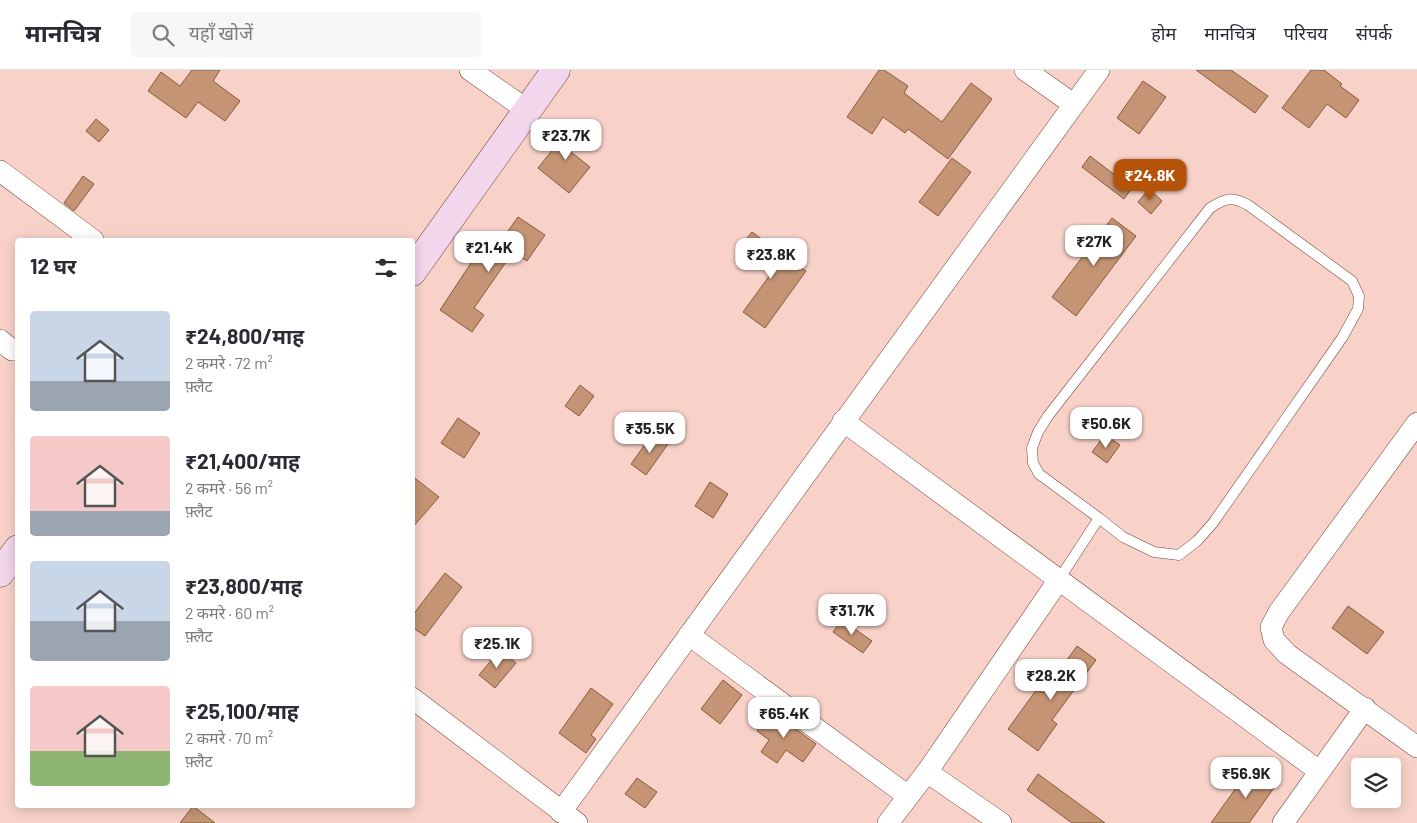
<!DOCTYPE html>
<html lang="hi">
<head>
<meta charset="utf-8">
<style>
  body { margin:0; font-family:Barlow,"Noto Sans Devanagari",sans-serif; background:#f7f7f7; color:#2b2b33; height:100vh; display:flex; flex-direction:column; font-size:19px; white-space:nowrap }
  * { box-sizing:border-box; margin:0 }
  p { font-size:16px; color:#7c7c81 }
  .icon { flex:none; width:28px; height:28px; fill:none; stroke:currentColor; stroke-width:2; stroke-linecap:round; stroke-linejoin:round }
  .map { position:relative; flex:1; overflow:hidden }
  .panel { position:absolute; left:15px; top:168px; width:400px; height:570px; display:flex; flex-direction:column; background:#fff; border-radius:5px; box-shadow:0 2px 12px #0003 }
  .panel>* { flex:none }
  .controls { position:absolute; left:1351px; top:688px; display:grid; gap:10px }
  .controls a { display:grid; place-items:center; width:50px; height:50px; border-radius:5px; background:#fff; box-shadow:0 2px 12px #0003; font-size:25px }
  .price { position:absolute; translate:-50% -42px; padding:0 11px; border-radius:10px; background:#fff; color:#222; font-size:16px; line-height:32px; filter:drop-shadow(0 1px 2px #0008) }
  .price::after { content:''; position:absolute; left:50%; top:30px; width:15px; height:11px; margin-left:-8px; background:inherit; clip-path:polygon(0 0,100% 0,50% 100%) }
  .price.current { background:#b45309; color:#fff }
  ul { padding:0; list-style:none }
  li { display:flex; align-items:center; gap:15px; height:125px; padding:0 15px }
  li span { display:grid; place-items:center; flex:none; width:140px; height:100px; border-radius:5px; color:#555 }
  li>.icon { margin-inline-start:auto }
  span .icon { width:60px; height:60px; fill:#fffc; stroke-width:1 }
  li b { font-size:21px }
  h2 { display:flex; justify-content:space-between; align-items:center; height:60px; padding:0 15px; font-size:21px }
  header { display:flex; align-items:center; gap:30px; box-sizing:border-box; height:70px; padding:0 25px; background:#fff; border-bottom:1px solid #e1e1e2 }
  header strong { font-size:24px }
  nav { display:flex; gap:28px; margin-inline-start:auto; font-size:18px }
  .search { width:350px; height:45px; background:#f7f7f7; display:flex; align-items:center; gap:12px; box-sizing:border-box; padding:0 18px; border-radius:5px; color:#7c7c81; font-size:19px }
  .map>svg:first-child { display:block }
</style>
</head>
<body>
<header>
<strong>मानचित्र</strong>
<div class="search"><svg class="icon" aria-label="search" viewBox="0 0 24 24"><circle cx="10" cy="10" r="6"/><path d="M15 15l6 6"/></svg>यहाँ खोजें</div>
<nav><a>होम</a><a>मानचित्र</a><a>परिचय</a><a>संपर्क</a></nav>
</header>
<div class="map">
<svg width="1417" height="753" viewBox="0 0 1417 753">
  <rect width="100%" height="100%" fill="#f8d2c9"/>
  <g fill="#c59474" stroke="#875a3b">
    <path d="M192,0H220L213,11L240,31L225,51L198,32L186,48L148,21L161,2L180,16Z"/>
    <path d="M879,0H884L908,16L904,23L942,52L971,13L992,29L948,89L908,59L905,63L883,47L872,64L847,47Z"/>
    <path d="M1196,0H1231L1268,26L1255,43Z"/>
    <path d="M1311,0H1324L1342,14L1340,16L1359,30L1346,48L1327,34L1309,58L1282,38Z"/>
    <path d="M1143,11L1166,27L1139,64L1117,48Z"/>
    <path d="M96,49L109,60L99,72L86,61Z"/>
    <path d="M574,53L586,63L571,82L590,97L569,123L538,98Z"/>
    <path d="M1090,86L1132,118L1124,129L1082,97Z"/>
    <path d="M952,88L971,102L938,146L919,132Z"/>
    <path d="M83,106L94,114L74,141L64,133Z"/>
    <path d="M1149,119L1162,131L1151,144L1138,132Z"/>
    <path d="M518,147L545,165L527,191L513,182L474,238L484,245L472,262L440,240L483,175L493,182Z"/>
    <path d="M1112,148L1136,166L1076,246L1052,227Z"/>
    <path d="M752,162L806,201L765,258L743,242L773,201L740,177Z"/>
    <path d="M580,315L594,326L579,346L565,336Z"/>
    <path d="M458,348L480,363L464,388L441,373Z"/>
    <path d="M653,363L668,374L646,405L631,394Z"/>
    <path d="M1105,365L1120,375L1107,393L1092,382Z"/>
    <path d="M412,406L439,427L412,458Z"/>
    <path d="M710,412L728,424L713,448L695,436Z"/>
    <path d="M445,503L462,517L425,566L412,557V546Z"/>
    <path d="M1348,536L1384,562L1367,584L1332,558Z"/>
    <path d="M842,550L872,571L863,583L833,562Z"/>
    <path d="M1077,576L1096,590L1052,650L1057,654L1038,681L1008,659L1037,619L1043,623Z"/>
    <path d="M500,580L516,593L495,618L479,605Z"/>
    <path d="M723,610L742,625L720,654L701,639Z"/>
    <path d="M591,618L613,634L591,665L596,669L586,683L559,663Z"/>
    <path d="M771,641L816,674L803,692L786,680L777,693L761,682L769,670L757,661Z"/>
    <path d="M1251,697L1276,715L1249,753H1211Z"/>
    <path d="M1038,704L1105,753H1072L1027,720Z"/>
    <path d="M637,708L657,722L645,738L625,724Z"/>
    <path d="M193,736L215,753H180Z"/>
  </g>
  <g fill="none" stroke-linecap="round" stroke-linejoin="round">
    <g stroke="#784437" stroke-width="11">
      <path id="lane" d="M1058,511L1099,448L1123,467L1154,482L1179,485L1197,471L1213,453L1342,268L1358,239L1359,226L1352,211L1248,135C1231,126 1226,128 1210,138L1048,346L1038,362L1032,378L1033,393L1039,404L1099,448"/>
    </g>
    <g stroke="#784437" stroke-width="22">
      <g id="street">
        <path d="M470,0L527,40"/>
        <path d="M1025,0L1073,34"/>
        <path d="M0,101L93,170"/>
        <path d="M0,270L12,280H18"/>
        <path d="M843,351L1319,701"/>
        <path d="M1417,353L1279,542L1271,557L1274,570L1287,584L1417,677"/>
        <path d="M689,565L908,726"/>
        <path d="M412,628L577,753"/>
        <path d="M927,702L1058,511"/>
        <path d="M561,742L1099,0"/>
        <path d="M888,753L927,702L1001,753"/>
        <path d="M1283,753L1365,638"/>
      </g>
    </g>
    <g stroke="#784437" stroke-width="29">
      <g id="secondary">
        <path d="M412,202L556,0"/>
        <path d="M0,503L18,479"/>
      </g>
    </g>
    <use href="#lane" stroke="#fff" stroke-width="10"/>
    <use href="#street" stroke="#fff" stroke-width="21"/>
    <use href="#secondary" stroke="#f2d6ec" stroke-width="28"/>
  </g>
</svg>
<div class="controls">
<a><svg class="icon" aria-label="layers" viewBox="0 0 24 24"><path d="M12 4l9 5-9 5-9-5zM3 14l9 5 9-5"/></svg></a>
</div>
<b class="price" style="left:566px;top:91px">₹23.7K</b>
<b class="price current" style="left:1150px;top:131px">₹24.8K</b>
<b class="price" style="left:1094px;top:197px">₹27K</b>
<b class="price" style="left:489px;top:203px">₹21.4K</b>
<b class="price" style="left:771px;top:210px">₹23.8K</b>
<b class="price" style="left:1106px;top:379px">₹50.6K</b>
<b class="price" style="left:650px;top:384px">₹35.5K</b>
<b class="price" style="left:852px;top:566px">₹31.7K</b>
<b class="price" style="left:497px;top:599px">₹25.1K</b>
<b class="price" style="left:1051px;top:631px">₹28.2K</b>
<b class="price" style="left:784px;top:669px">₹65.4K</b>
<b class="price" style="left:1246px;top:729px">₹56.9K</b>
<section class="panel">
<h2>12 घर<svg class="icon" aria-label="filters" viewBox="0 0 24 24"><path d="M4 7h16M4 17h16"/><circle cx="9" cy="7" r="2"/><circle cx="15" cy="17" r="2"/></svg></h2>
<ul>
<li><span style="background:linear-gradient(#c9d6e8 70%,#9aa5b1 0)"><svg class="icon" aria-label="home" viewBox="0 0 24 24"><path d="M3 11l9-7 9 7M6 9v11h12V9"/></svg></span><div><b>₹24,800/माह</b><p>2 कमरे · 72 m²</p><p>फ़्लैट</p></div></li>
<li><span style="background:linear-gradient(#f6c9c9 75%,#9aa5b1 0)"><svg class="icon" aria-label="home" viewBox="0 0 24 24"><path d="M3 11l9-7 9 7M6 9v11h12V9"/></svg></span><div><b>₹21,400/माह</b><p>2 कमरे · 56 m²</p><p>फ़्लैट</p></div></li>
<li><span style="background:linear-gradient(#c9d6e8 60%,#9aa5b1 0)"><svg class="icon" aria-label="home" viewBox="0 0 24 24"><path d="M3 11l9-7 9 7M6 9v11h12V9"/></svg></span><div><b>₹23,800/माह</b><p>2 कमरे · 60 m²</p><p>फ़्लैट</p></div></li>
<li><span style="background:linear-gradient(#f6c9c9 65%,#8fb573 0)"><svg class="icon" aria-label="home" viewBox="0 0 24 24"><path d="M3 11l9-7 9 7M6 9v11h12V9"/></svg></span><div><b>₹25,100/माह</b><p>2 कमरे · 70 m²</p><p>फ़्लैट</p></div></li>
</ul>
</section>
</div>
</body>
</html>
